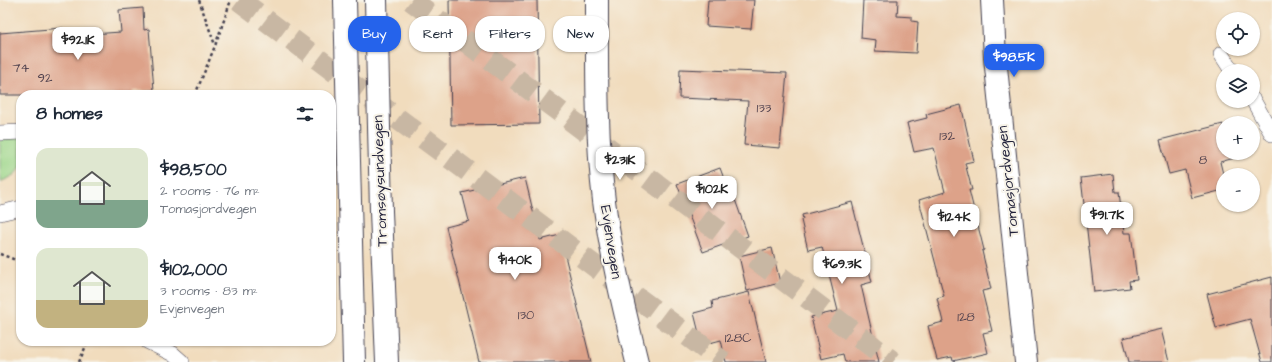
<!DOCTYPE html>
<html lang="en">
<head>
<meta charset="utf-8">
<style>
  body { margin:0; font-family:"Architects Daughter",sans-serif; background:#f2f2f3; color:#1f2937; height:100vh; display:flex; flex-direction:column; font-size:15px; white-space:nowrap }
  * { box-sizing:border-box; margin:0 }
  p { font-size:13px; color:#747a83 }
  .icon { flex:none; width:22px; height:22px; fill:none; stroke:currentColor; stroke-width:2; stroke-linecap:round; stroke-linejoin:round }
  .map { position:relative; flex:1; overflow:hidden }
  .sheet { position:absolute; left:16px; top:90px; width:320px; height:256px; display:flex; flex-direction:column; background:#fff; border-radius:16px; box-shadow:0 1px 3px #0004 }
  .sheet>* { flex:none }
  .top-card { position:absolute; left:348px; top:16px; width:380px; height:36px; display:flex; gap:8px }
  .fabs { position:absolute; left:1216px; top:12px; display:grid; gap:8px }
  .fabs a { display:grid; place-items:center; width:44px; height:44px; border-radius:50%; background:#fff; box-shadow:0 1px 3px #0004; font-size:20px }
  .price { position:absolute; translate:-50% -34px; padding:0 9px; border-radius:8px; background:#fff; color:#222; font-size:13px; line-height:26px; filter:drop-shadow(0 1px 2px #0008) }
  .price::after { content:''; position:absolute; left:50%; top:24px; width:12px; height:9px; margin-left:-6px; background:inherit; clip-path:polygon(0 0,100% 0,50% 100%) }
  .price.selected { background:#2563eb; color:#fff }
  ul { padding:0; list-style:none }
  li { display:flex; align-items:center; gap:12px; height:100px; padding:0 20px }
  li span { display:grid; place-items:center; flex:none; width:112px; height:80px; border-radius:12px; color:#555 }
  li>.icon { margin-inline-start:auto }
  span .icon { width:48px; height:48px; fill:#fffc; stroke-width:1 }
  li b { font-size:17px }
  h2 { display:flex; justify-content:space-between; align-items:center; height:48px; padding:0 20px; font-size:17px }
  .chip { padding:0 14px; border-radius:16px; background:#fff; box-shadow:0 1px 3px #0004; font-size:14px; line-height:36px }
  .chip.selected { background:#2563eb; color:#fff }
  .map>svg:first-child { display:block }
</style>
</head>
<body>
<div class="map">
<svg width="1272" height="362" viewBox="0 0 1272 362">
  <rect width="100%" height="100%" fill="#f7f3e8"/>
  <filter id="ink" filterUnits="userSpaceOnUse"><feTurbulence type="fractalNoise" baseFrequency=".025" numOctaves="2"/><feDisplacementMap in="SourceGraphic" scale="8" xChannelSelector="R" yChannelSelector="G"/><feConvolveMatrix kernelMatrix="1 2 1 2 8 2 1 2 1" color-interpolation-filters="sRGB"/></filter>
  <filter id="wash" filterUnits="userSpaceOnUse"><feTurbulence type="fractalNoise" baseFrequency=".012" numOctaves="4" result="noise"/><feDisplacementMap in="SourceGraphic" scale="16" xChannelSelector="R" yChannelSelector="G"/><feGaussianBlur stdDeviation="0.9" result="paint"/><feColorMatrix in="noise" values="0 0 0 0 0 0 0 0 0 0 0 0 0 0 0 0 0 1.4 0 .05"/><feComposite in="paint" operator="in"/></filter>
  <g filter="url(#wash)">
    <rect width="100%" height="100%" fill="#f1dcbd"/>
    <path fill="#9dd78b" stroke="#607c63" d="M21,138V167L13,176L0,182V139Z"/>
    <g id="blocks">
      <g fill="#dda289">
        <path d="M449,0H537L539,124L451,125Z"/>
        <path d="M708,0H754L751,29L706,26Z"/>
        <path d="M863,0H898L897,16L912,17V21L918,22L916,53L875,51L876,40L861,38Z"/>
        <path d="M143,8L144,30L149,29L154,90L134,91V95H0V33L63,28L64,36L121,32L119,10Z"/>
        <path d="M680,69L787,73L780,148L744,145L748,101L679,98Z"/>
        <path d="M961,105L974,161L965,163L972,190H969L984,250L982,251L991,289L982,291L992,331L983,333L988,353L953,361L952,357L937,360L928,326L943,322L937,298L944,296L919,200L945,192L934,148L914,152L907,123L927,118L926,114Z"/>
        <path d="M1223,124V153H1238V157L1220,162L1223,174V190L1192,198L1185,170L1169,174L1160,140Z"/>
        <path d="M720,168L730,195L733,194L748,236L703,252L677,184Z"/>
        <path d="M1113,174L1115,192H1119L1124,233H1131L1137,280L1129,281L1130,288L1094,292L1081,178Z"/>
        <path d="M525,178L540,240L560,235L591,362H479L446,227L469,221L462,193Z"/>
        <path d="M852,202L872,282L861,285L879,362H845L843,354L821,359L811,317L838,311L822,247L808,250L801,220L803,219L802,215Z"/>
        <path d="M772,248L780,283L747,291L739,256Z"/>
        <path d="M1272,277V362H1262L1250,319L1216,328L1207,294Z"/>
        <path d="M749,292L766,362H726L721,340L702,345L694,313L713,308L712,301Z"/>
        <path d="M1161,329L1169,362H1129L1123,338Z"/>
      </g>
    </g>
  </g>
  <g filter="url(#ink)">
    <use href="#blocks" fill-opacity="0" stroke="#413e4e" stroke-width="1"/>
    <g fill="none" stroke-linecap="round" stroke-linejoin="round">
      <g stroke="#c8b7a3" stroke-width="22" stroke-dasharray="22 11" stroke-linecap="butt">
        <path d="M239,0L723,362"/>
        <path d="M411,0L893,362"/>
      </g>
      <g stroke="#413e4e" stroke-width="16">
        <g id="service">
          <path d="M1221,54L1232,71"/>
          <path d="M1253,100L1272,134"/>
          <path d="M0,133L21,132"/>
          <path d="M0,213L21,208"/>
          <path d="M147,341L173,354L182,362"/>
        </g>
      </g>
      <g stroke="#413e4e" stroke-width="24">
        <path id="minor" d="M992,0L995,57L1026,362"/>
      </g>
      <g stroke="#413e4e" stroke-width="24">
        <path id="tertiary" d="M597,0C597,67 596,135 604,201C611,256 624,309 637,362"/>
      </g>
      <g stroke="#413e4e" stroke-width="24">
        <g id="primary">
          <path d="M345,0L354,362"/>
          <path d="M376,0L381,211L387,362"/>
        </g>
      </g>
      <g stroke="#413e4e" stroke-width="2.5" stroke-dasharray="3 3" stroke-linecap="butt">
        <path d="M199,0L215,45"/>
        <path d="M195,95L215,46L231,0"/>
        <path d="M0,254L21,262"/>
        <path d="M79,362L88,341"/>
      </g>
      <use href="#service" stroke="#fff" stroke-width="15"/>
      <use href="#minor" stroke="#fff" stroke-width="22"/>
      <use href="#tertiary" stroke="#fff" stroke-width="22"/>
      <use href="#primary" stroke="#fff" stroke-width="22"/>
    </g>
  </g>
  <g text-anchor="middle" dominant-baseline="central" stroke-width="4" stroke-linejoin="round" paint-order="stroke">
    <g font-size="13" fill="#51424e">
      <text x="21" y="68">74</text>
      <text x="45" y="78">92</text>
      <text x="764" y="108">133</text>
      <text x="947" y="136">132</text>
      <text x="1203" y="160">8</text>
      <text x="526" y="315">130</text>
      <text x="966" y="317">128</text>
      <text x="738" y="338">128C</text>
    </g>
    <g font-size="15" fill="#22223b" stroke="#f7f3e8">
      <text transform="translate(380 181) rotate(-92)">Tromsøysundvegen</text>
      <text transform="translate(1008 181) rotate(-96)">Tomasjordvegen</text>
      <text transform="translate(611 242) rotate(81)">Evjenvegen</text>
    </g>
  </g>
</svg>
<div class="fabs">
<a><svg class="icon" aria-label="locate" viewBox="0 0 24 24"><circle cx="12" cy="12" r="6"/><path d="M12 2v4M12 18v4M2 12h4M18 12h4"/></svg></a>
<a><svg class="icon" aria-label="layers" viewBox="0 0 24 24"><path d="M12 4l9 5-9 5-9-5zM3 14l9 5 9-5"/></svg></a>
<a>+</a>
<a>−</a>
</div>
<b class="price" style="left:78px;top:61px">$92.1K</b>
<b class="price selected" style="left:1014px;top:78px">$98.5K</b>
<b class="price" style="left:620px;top:181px">$231K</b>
<b class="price" style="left:712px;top:210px">$102K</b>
<b class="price" style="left:1107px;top:236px">$91.7K</b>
<b class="price" style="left:954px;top:238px">$124K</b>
<b class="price" style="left:515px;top:281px">$140K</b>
<b class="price" style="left:842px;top:285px">$69.3K</b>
<div class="top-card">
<a class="chip selected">Buy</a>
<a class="chip">Rent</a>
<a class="chip">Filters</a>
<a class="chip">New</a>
</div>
<section class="sheet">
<h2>8 homes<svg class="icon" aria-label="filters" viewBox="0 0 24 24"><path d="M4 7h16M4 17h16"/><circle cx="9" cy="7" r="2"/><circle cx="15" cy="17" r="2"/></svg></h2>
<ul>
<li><span style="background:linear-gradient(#dfe7d0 65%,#7fa58c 0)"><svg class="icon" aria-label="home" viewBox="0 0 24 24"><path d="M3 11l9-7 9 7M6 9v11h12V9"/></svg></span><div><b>$98,500</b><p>2 rooms · 76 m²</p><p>Tomasjordvegen</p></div></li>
<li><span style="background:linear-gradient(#dfe7d0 65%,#c2b280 0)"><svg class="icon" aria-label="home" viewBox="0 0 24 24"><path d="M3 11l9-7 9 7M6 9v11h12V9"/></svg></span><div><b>$102,000</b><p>3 rooms · 83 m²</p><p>Evjenvegen</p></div></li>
</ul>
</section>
</div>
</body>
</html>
